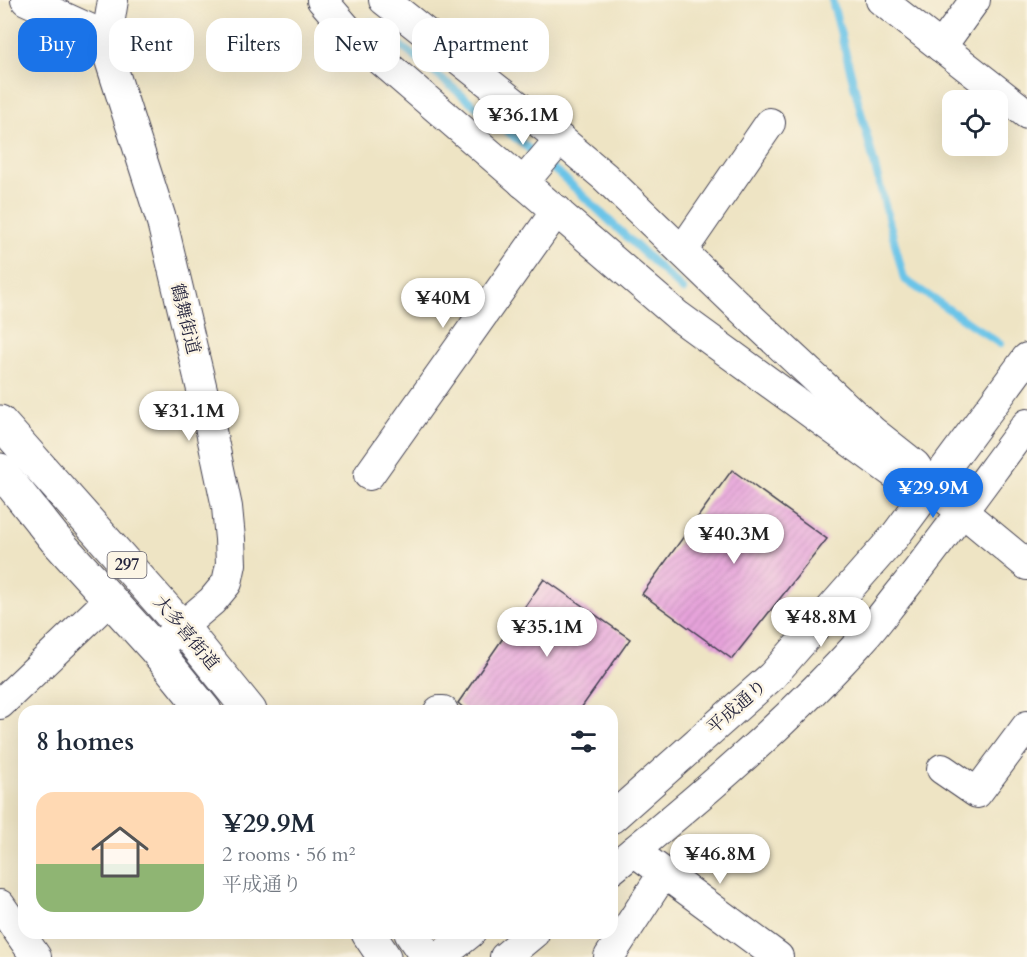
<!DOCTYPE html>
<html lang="en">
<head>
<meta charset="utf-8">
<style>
  body { margin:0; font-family:Cardo,"Noto Serif JP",serif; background:#f2f2f3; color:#1f2937; height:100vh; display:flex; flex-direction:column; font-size:22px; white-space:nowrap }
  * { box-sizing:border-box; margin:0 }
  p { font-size:20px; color:#747a83 }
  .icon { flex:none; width:33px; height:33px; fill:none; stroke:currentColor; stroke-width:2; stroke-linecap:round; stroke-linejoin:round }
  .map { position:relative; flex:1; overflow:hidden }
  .drawer { position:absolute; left:18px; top:705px; width:600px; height:234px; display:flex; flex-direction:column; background:#fff; border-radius:18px; box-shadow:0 6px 24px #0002 }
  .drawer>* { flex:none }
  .guide { position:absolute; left:18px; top:18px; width:600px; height:54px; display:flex; gap:12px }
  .controls { position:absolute; left:942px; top:90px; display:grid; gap:12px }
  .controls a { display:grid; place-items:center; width:66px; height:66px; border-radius:12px; background:#fff; box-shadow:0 6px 24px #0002; font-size:30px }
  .price { position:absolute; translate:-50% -51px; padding:0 14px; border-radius:21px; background:#fff; color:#222; font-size:20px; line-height:39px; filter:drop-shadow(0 2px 3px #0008) }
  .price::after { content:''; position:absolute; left:50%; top:36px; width:18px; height:14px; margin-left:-9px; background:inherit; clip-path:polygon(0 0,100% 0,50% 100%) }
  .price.active { background:#1a73e8; color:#fff }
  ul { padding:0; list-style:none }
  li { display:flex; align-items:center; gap:18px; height:150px; padding:0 18px }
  li span { display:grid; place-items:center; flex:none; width:168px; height:120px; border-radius:18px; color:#555 }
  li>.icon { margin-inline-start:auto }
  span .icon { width:72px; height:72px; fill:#fffc; stroke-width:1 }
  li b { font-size:26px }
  h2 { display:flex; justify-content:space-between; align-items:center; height:72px; padding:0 18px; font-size:26px }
  .tag { padding:0 21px; border-radius:18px; background:#fff; box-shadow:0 6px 24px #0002; font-size:21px; line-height:54px }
  .tag.active { background:#1a73e8; color:#fff }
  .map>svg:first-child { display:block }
</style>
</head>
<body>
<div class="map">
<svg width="1027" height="957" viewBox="0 0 1027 957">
  <defs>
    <pattern id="building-hatch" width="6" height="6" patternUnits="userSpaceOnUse" patternTransform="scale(1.5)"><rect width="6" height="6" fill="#e6a3da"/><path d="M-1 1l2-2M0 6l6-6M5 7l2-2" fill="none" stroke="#c58cbc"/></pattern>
  </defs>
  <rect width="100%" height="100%" fill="#fcf5e5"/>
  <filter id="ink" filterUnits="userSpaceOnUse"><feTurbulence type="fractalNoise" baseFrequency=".0167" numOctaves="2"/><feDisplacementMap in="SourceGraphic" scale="12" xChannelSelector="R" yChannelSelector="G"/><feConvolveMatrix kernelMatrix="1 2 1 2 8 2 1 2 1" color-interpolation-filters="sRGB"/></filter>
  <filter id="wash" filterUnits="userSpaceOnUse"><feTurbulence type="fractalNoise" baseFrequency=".008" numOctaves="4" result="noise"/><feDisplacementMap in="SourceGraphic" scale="24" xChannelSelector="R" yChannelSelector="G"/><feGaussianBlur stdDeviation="1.35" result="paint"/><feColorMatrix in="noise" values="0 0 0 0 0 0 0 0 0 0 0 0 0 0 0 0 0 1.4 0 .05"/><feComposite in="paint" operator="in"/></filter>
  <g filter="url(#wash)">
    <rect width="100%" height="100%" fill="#eee4c4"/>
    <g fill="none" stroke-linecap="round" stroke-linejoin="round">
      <g stroke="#6ac4e8" stroke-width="8">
        <path d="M832,0L904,279L1000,344"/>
        <path d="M371,22L539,157"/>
        <path d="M548,165L562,176L683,290"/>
      </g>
    </g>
    <g id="blocks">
      <g fill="url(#building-hatch)">
        <path d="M732,470L827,539L732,659L642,594Z"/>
        <path d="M544,579L630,639L579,711H467L458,703Z"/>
      </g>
    </g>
  </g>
  <g filter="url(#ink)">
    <use href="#blocks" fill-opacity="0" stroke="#413f50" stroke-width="1.5"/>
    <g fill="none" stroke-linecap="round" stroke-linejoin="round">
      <g stroke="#413f50" stroke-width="32">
        <g id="minor">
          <path d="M26,0L107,37"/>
          <path d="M113,0L107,37L110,60L162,222L204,398L227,507L230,539L231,564L227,583L212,601L155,649"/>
          <path d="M322,0L354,37L678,316L895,474"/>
          <path d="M384,0L560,139L605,177L753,320L872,431L915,465L931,488L963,512L1027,565"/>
          <path d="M881,0L1027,114"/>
          <path d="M941,47L975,0"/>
          <path d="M523,183L560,139"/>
          <path d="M682,251L770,123"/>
          <path d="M369,475L557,210"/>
          <path d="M0,704L110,599"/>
          <path d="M439,711H443"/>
          <path d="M942,769L977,793L1027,726"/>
          <path d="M612,818L772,676L895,536L1027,358"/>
          <path d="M634,851L778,957"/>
          <path d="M612,869C699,798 785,725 861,641C876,625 889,606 904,588C946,535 986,479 1027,424"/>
          <path d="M0,905L36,957"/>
          <path d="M440,957L470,933"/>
          <path d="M505,957L534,933"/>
          <path d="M609,957L663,874"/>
        </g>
      </g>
      <g stroke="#413f50" stroke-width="35">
        <g id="highway">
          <path d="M0,422L182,627L250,711"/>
          <path d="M0,470L55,539L155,649L205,711"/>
          <path d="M368,933L384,957"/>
          <path d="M411,933L427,957"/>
        </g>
      </g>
      <use href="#minor" stroke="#fff" stroke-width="30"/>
      <use href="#highway" stroke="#fff" stroke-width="33"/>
    </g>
  </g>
  <g text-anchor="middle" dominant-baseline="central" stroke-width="5" stroke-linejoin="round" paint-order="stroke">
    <rect fill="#fcf5e5" stroke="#63616e" stroke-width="1.5" x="107.5" y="552" width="39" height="26" rx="4.5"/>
    <g font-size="16" font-weight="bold" fill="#22223b">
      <text x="127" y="565">297</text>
    </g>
    <g font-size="18" fill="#22223b" stroke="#fcf5e5">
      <text transform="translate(185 319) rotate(76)">鶴舞街道</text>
      <text transform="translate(186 633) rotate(50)">大多喜街道</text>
      <text transform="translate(737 707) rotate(-41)">平成通り</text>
    </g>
  </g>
</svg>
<div class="controls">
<a><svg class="icon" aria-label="locate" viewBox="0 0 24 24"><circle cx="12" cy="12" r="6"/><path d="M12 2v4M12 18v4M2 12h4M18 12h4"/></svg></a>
</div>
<b class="price" style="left:523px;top:146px">¥36.1M</b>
<b class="price" style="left:443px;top:329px">¥40M</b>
<b class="price" style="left:189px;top:442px">¥31.1M</b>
<b class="price active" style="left:933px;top:519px">¥29.9M</b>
<b class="price" style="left:734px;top:565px">¥40.3M</b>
<b class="price" style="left:821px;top:648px">¥48.8M</b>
<b class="price" style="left:547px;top:658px">¥35.1M</b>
<b class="price" style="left:720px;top:885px">¥46.8M</b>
<div class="guide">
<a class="tag active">Buy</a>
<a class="tag">Rent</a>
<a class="tag">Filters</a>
<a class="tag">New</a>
<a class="tag">Apartment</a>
</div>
<section class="drawer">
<h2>8 homes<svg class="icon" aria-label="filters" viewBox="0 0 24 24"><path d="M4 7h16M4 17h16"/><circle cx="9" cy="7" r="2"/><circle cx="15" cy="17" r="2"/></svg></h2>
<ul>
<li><span style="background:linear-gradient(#ffd9b3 60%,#8fb573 0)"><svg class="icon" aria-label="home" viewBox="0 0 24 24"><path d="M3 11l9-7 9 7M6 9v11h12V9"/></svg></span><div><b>¥29.9M</b><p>2 rooms · 56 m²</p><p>平成通り</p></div></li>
</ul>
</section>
</div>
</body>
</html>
